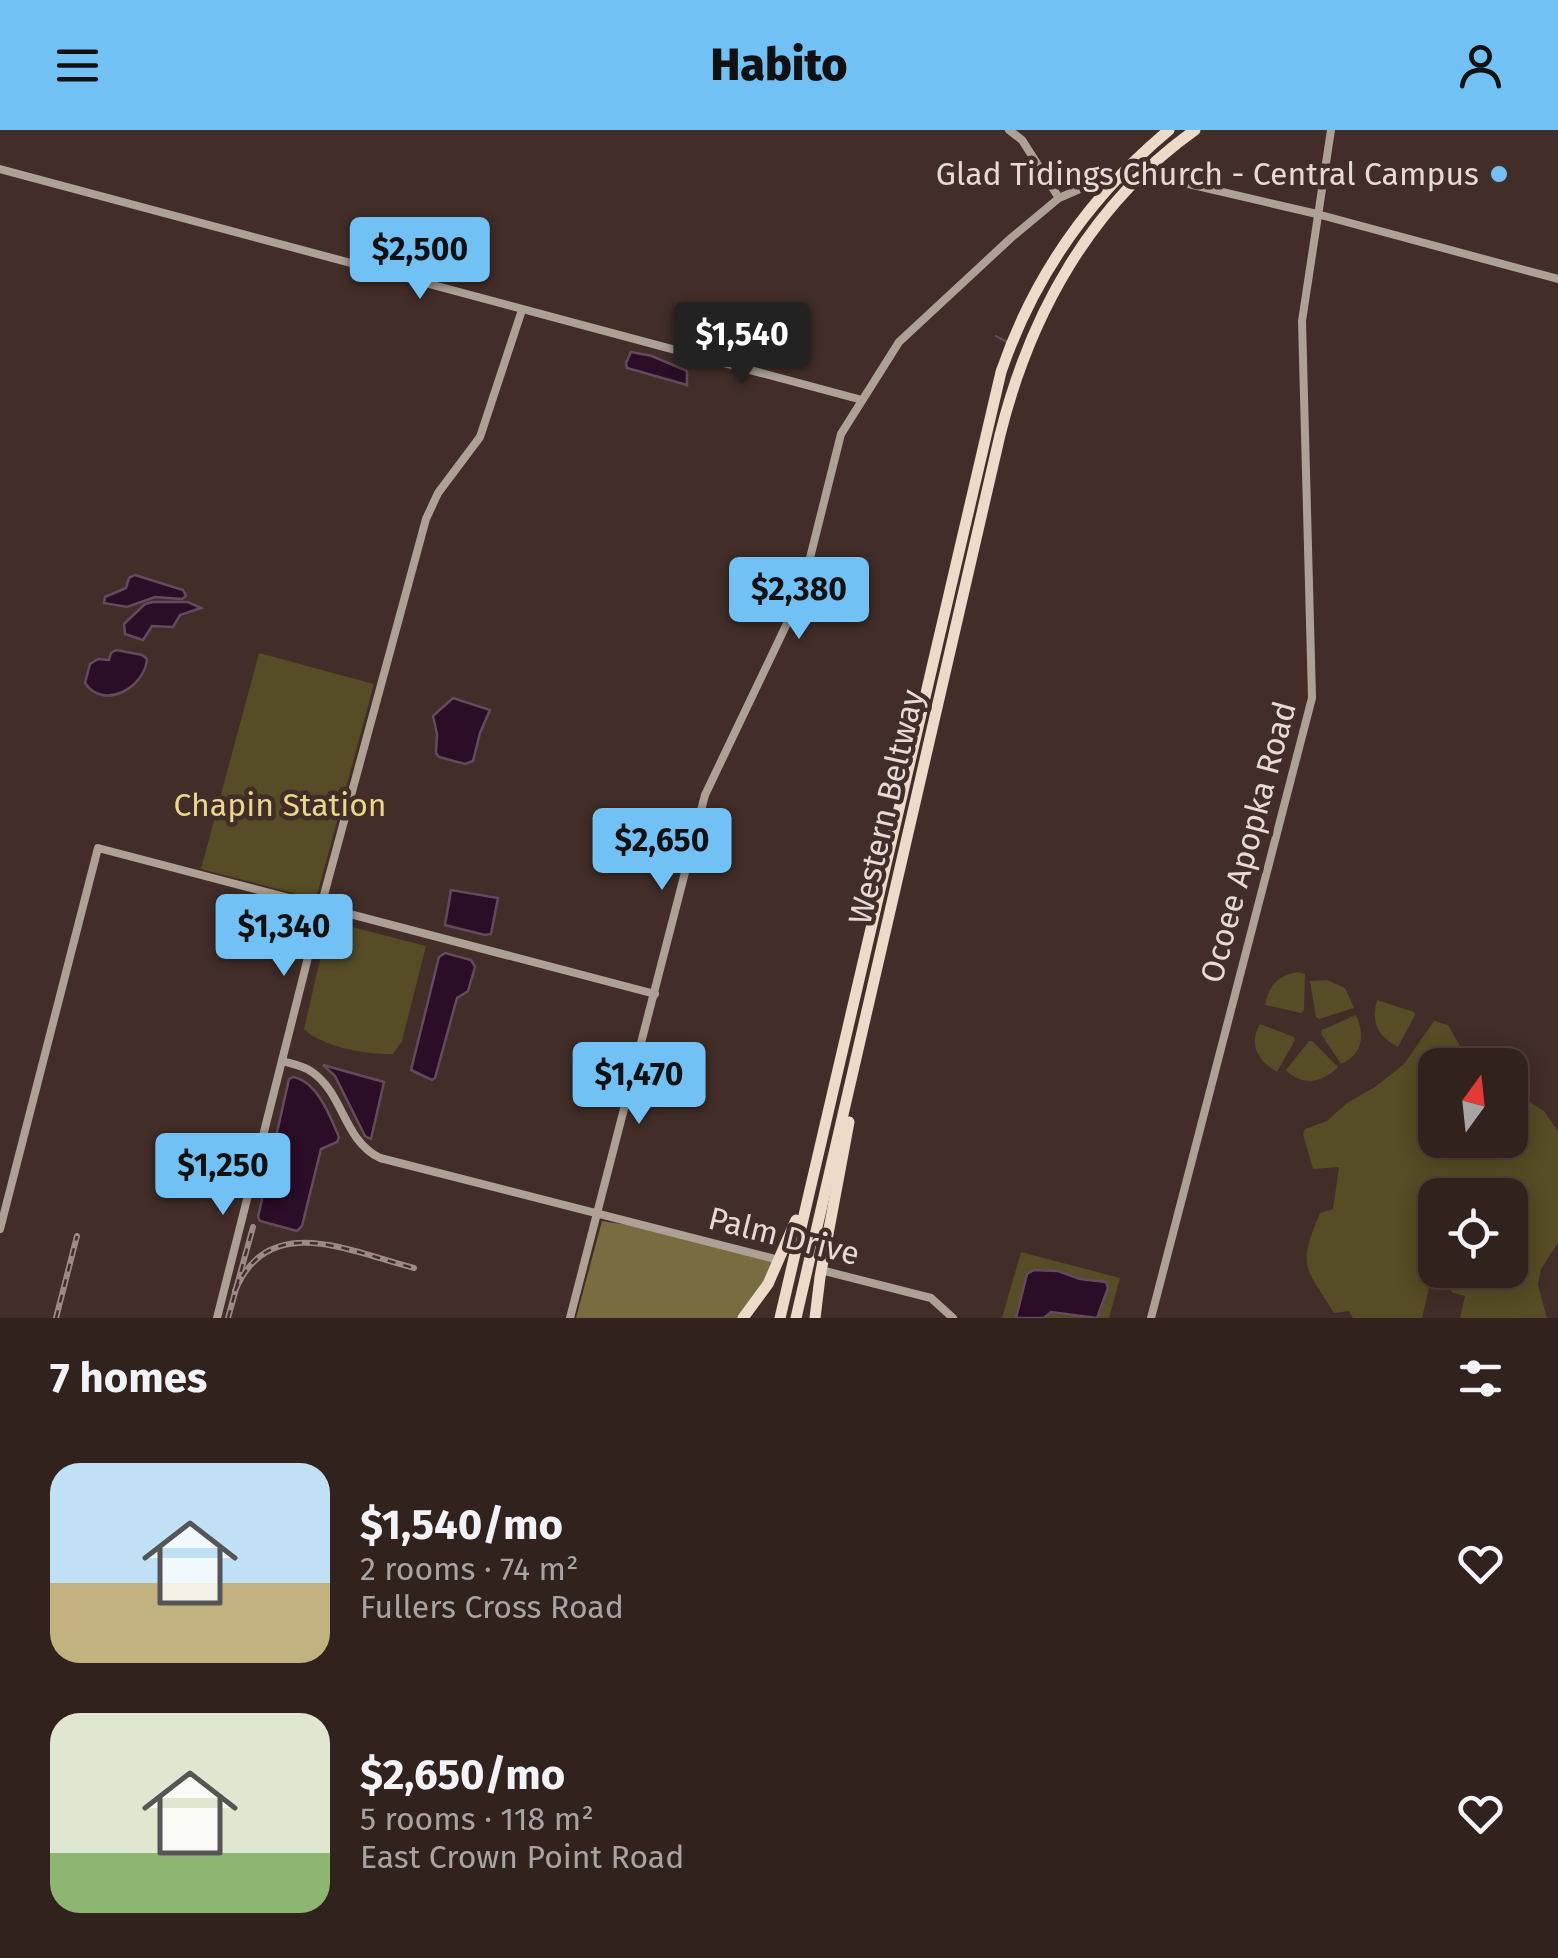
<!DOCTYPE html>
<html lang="en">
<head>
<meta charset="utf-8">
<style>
  body { margin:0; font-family:"Fira Sans",sans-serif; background:#3a2a27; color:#f1f3f6; height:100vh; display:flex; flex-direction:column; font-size:38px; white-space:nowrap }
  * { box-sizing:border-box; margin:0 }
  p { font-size:32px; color:#a8a4a4 }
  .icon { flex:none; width:55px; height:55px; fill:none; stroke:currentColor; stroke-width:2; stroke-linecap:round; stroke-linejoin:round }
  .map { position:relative; height:1188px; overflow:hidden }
  .sheet { display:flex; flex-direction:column; background:#32221e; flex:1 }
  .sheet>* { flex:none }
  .needle { width:65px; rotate:15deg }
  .tools { position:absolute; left:1418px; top:918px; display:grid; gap:20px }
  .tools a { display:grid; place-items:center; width:110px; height:110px; border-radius:20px; background:#32221e; box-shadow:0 5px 25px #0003,0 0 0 2px #4d3f3c; font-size:50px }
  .price { position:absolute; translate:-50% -85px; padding:0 22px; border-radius:10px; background:#72c1f5; color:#111; font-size:32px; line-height:65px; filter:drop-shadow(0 2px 5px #0008) }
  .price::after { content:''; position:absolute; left:50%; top:60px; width:30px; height:22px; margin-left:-15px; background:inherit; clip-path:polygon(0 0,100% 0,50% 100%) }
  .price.on { background:#222; color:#fff }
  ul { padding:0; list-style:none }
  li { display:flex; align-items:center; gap:30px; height:250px; padding:0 50px }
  li span { display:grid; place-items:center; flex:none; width:280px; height:200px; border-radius:30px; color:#555 }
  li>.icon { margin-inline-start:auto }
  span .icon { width:120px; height:120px; fill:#fffc; stroke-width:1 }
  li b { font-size:42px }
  h2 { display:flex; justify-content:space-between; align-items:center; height:120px; padding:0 50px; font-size:42px }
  header { display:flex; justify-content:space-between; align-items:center; height:130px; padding:0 50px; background:#72c1f5; color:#111; font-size:45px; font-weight:800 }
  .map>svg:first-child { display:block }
</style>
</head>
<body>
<header><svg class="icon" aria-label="menu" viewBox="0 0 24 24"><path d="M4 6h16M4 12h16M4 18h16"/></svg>Habito<svg class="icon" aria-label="person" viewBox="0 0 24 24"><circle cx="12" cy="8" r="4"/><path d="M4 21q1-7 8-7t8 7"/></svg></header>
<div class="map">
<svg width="1558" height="1188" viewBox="0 0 1558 1188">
  <rect width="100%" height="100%" fill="#422d28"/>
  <g fill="#564c25">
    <path d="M259,523L374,554L316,769L201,739Z"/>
    <path d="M329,791L426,816L402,911L393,924C368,925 322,917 304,899Z"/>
    <path d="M1298,842L1305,844L1304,880L1301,883L1265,875C1269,856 1277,845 1298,842Z"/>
    <path d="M1327,850L1345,858L1354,878L1319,889L1316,887L1310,851Z"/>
    <path d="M1377,870L1414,882L1415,885L1398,917C1377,906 1371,892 1377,870Z"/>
    <path d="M1356,885C1365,905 1363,924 1341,934L1321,904L1322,900Z"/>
    <path d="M1434,891L1448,895L1471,935H1435V1010H1510V960L1544,981L1558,1001V1113L1541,1139L1538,1155L1547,1188H1460L1465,1166L1453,1163L1445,1152L1449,1142L1510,1140V1065H1435V1132L1422,1188H1353L1349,1181L1334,1183C1305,1136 1297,1138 1320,1083L1333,1079L1339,1037L1313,1039L1303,1004L1305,999L1327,991L1347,973L1375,957L1404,934Z"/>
    <path d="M1260,894L1294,907L1295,910L1277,942C1258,931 1248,915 1260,894Z"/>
    <path d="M1309,911H1312L1338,937C1322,953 1303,957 1286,940Z"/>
    <path d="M1021,1122L1120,1148L1109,1188H1002Z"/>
  </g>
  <path fill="#786d40" d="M602,1091L659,1100L781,1130L743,1188H576Z"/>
  <g fill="#2b0d27" stroke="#634a5c" stroke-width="2.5">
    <path d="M631,222L652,226L687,241V255L627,238L626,233Z"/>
    <path d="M135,445L183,460L186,466L182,469L155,467L127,477L104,473L105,467L126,458L129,448Z"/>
    <path d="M153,472H188L201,478L180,485L173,497L152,496L143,510L125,504L124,494L145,474Z"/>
    <path d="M116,520L142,525L147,529C145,557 104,581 85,553L90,534L98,529L109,530L111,523Z"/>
    <path d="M453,568L490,580L480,603L473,631L465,634L439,627L436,623L437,604L433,586Z"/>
    <path d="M451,760L498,768L491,804L485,805L445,795Z"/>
    <path d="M266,772L299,782L292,811L259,800Z"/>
    <path d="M445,823L471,830L475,837L468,861L457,868L435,948L432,950L411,940L439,827Z"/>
    <path d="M323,935L384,952L371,1009L365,1006L335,946Z"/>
    <path d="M293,947C317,951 330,986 339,1007L337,1012L321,1019L302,1096L297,1101L260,1091L258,1087L289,949Z"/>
    <path d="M1034,1140L1058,1141L1080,1149L1106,1152L1108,1158L1097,1188L1051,1182L1044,1188H1016L1027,1144Z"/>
  </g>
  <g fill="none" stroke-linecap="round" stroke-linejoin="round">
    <path stroke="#634a5c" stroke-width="2.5" d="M996,206L1009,213"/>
    <g stroke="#ada195" stroke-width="8">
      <path d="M1009,0L1022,10L1059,68"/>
      <path d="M0,39L862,270"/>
      <path d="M282,931C292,934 304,936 312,942C344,964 343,1010 380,1028L779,1130"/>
      <path d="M0,1099L98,718L655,864"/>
      <path d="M821,1140L931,1168L953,1188"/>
      <path d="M217,1188L321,776L426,389L438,363L480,307L522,180"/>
      <path d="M570,1188L705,665L801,464L841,304L899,212L1011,108L1059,68L1096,52L1154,46L1317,84L1558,149"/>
      <path d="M1151,1188L1312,568L1302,191L1331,0"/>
    </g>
    <g stroke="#eddac9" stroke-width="11">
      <path d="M743,1188L768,1154L796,1090"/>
      <path d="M780,1188L1001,242C1034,145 1091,65 1169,0"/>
      <path d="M796,1188L1000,305C1030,184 1091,74 1195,0"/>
      <path d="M815,1188L820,1147L849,992"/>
    </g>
    <g stroke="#9c8a87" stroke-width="6">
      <g id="rail">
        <path d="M235,1161C268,1080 351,1122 414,1138"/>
        <path d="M56,1188L77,1106"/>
        <path d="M228,1188L253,1097"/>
      </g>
    </g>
    <use href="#rail" stroke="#422d28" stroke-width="2.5" stroke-dasharray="8" stroke-linecap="butt"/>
  </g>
  <circle fill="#72c1f5" stroke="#422d28" stroke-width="4" cx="1499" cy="44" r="10"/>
  <g text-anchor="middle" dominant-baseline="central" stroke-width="9" stroke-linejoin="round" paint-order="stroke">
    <g font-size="32" fill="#e7d9d6" stroke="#422d28" text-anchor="end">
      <text x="1479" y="44">Glad Tidings Church - Central Campus</text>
    </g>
    <g font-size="32" fill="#e8d78d" stroke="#422d28">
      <text x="280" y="675">Chapin Station</text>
    </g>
    <g font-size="32" fill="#e7d9d6" stroke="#422d28">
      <text transform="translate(886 677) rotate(-77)">Western Beltway</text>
      <text transform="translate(1248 712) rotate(-75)">Ocoee Apopka Road</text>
      <text transform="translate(784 1106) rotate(14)">Palm Drive</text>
    </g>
  </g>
</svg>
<div class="tools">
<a><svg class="needle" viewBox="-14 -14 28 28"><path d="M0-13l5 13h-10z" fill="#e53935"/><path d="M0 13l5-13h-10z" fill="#a8a4a4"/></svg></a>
<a><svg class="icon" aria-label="locate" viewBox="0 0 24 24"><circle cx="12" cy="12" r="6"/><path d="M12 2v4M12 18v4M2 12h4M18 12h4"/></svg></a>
</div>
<b class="price" style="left:420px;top:172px">$2,500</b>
<b class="price on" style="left:742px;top:257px">$1,540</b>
<b class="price" style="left:799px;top:512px">$2,380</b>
<b class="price" style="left:662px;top:763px">$2,650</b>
<b class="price" style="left:284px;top:849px">$1,340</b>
<b class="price" style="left:639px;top:997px">$1,470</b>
<b class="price" style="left:223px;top:1088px">$1,250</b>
</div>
<section class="sheet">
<h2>7 homes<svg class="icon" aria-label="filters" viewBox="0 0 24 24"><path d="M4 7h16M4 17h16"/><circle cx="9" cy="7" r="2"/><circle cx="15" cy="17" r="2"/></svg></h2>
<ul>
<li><span style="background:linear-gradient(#bfe0f5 60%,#c2b280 0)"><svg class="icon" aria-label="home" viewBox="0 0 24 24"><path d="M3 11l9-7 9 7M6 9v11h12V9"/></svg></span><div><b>$1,540/mo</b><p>2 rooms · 74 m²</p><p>Fullers Cross Road</p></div><svg class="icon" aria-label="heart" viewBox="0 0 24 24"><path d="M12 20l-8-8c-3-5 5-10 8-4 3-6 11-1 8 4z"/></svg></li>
<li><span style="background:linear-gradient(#dfe7d0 70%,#8fb573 0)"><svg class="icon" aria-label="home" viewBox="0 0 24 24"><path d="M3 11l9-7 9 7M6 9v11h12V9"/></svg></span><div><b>$2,650/mo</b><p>5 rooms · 118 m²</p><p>East Crown Point Road</p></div><svg class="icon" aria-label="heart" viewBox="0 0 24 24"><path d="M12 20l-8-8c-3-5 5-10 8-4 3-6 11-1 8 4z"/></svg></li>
</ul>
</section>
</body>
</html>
